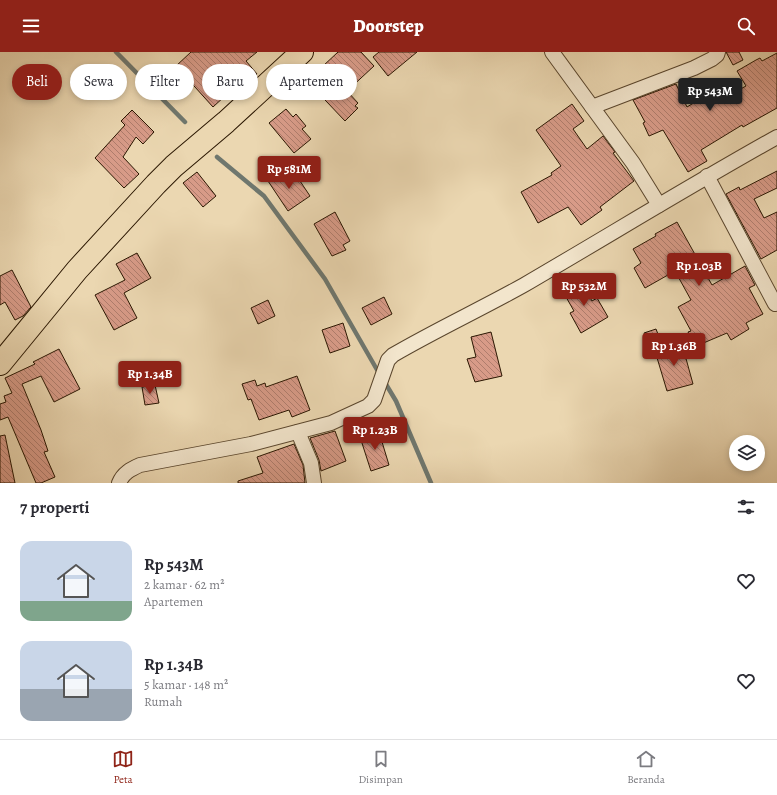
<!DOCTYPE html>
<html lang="id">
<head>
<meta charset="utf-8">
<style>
  body { margin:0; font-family:Alegreya,serif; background:#f2f2f3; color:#2b2b33; height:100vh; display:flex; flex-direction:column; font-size:15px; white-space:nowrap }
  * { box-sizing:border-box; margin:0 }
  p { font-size:13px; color:#7c7c81 }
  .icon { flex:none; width:22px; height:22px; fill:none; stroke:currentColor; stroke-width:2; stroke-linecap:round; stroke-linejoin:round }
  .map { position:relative; height:431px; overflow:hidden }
  .side { display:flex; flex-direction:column; background:#fff; flex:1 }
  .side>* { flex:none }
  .top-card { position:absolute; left:12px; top:12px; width:400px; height:36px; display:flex; gap:8px }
  .controls { position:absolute; left:729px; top:383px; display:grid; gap:8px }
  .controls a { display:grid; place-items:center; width:36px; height:36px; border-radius:50%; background:#fff; box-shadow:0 2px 6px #0003; font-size:20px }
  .price { position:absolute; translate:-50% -34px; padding:0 9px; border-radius:4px; background:#8f2418; color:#fff; font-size:13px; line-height:26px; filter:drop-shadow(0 1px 2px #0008) }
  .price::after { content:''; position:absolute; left:50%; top:24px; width:12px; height:9px; margin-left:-6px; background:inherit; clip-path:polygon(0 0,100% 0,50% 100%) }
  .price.active { background:#222; color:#fff }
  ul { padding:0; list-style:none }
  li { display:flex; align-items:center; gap:12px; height:100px; padding:0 20px }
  li span { display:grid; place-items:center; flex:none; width:112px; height:80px; border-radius:12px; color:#555 }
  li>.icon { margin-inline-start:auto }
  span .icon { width:48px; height:48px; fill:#fffc; stroke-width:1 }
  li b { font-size:17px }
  h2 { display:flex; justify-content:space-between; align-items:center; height:48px; padding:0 20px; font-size:17px }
  .tag { padding:0 14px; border-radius:18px; background:#fff; box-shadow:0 2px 6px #0003; font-size:14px; line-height:36px }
  .tag.active { background:#8f2418; color:#fff }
  header { display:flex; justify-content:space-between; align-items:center; height:52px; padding:0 20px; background:#8f2418; color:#fff; font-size:18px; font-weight:800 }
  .menu { display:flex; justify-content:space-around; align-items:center; height:56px; border-top:1px solid #e1e1e2; background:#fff; font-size:11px; color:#7c7c81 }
  .menu a { display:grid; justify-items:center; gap:2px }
  .menu .active { color:#8f2418 }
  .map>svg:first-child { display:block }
</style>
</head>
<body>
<header><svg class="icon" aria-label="menu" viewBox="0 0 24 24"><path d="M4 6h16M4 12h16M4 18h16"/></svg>Doorstep<svg class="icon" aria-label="search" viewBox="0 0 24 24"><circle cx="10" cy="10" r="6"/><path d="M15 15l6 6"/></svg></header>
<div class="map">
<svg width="777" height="431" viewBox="0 0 777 431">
  <defs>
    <pattern id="building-back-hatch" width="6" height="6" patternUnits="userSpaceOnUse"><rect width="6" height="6" fill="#d89b88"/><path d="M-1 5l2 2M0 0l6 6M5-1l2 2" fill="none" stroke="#af7d6d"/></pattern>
  </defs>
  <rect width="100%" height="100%" fill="#ebd7b1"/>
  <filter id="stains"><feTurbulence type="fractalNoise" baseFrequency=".005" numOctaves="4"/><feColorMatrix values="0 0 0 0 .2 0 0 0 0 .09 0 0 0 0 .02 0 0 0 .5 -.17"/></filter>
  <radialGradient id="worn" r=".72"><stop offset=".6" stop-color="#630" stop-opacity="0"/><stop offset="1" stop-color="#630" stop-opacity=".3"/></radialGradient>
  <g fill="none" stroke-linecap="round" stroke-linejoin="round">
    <g stroke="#6f776e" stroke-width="4.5">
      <path d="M116,0L185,70"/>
      <path d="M217,105L264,144L325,227L380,323"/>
      <path d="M384,329L396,349L431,431"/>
    </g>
  </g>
  <g fill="url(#building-back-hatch)" stroke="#2a1601">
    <path d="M191,0H257L246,9L257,22L240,35L238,32L213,55L176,14Z"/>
    <path d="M338,0H361L374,14L347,39L358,51L355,54L358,56L345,69L307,29Z"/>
    <path d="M379,0H417L388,24L373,5Z"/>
    <path d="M726,0H739L743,8L733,13Z"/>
    <path d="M777,1V56L743,75L742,73L701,98L707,109L688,120L663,78L649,84L643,71L645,70L633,48L676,32L687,55L710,41L715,51L746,34L737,19L756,8L760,6L762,9Z"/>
    <path d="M572,52L584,69L573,77L587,97L603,84L615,100L613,101L634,129L600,155L602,158L581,173L568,155L538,171L521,140L552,123L551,121L561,114L536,78Z"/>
    <path d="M286,57L293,65L296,62L306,74L302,77L311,87L294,101L269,71Z"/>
    <path d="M132,58L154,80L143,92L136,85L123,105L139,122L124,136L95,106L125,73L121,69Z"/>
    <path d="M286,118L294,129L298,126L310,144L288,159L268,129Z"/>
    <path d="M777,119V136L754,147L764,166L777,160V198L761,207L726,142L739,135L740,138Z"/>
    <path d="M197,120L216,144L203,155L183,131Z"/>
    <path d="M335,160L350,189L343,193L346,198L332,204L314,172Z"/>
    <path d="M677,170L712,233L745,214L755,233L749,236L763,262L746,271L749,277L731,288L727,281L694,295L688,280L691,279L678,255L691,248L675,219L645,236L634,216L641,211L633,197L656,184L655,182Z"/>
    <path d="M137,201L151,226L124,241L137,266L114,278L95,243L125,228L116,212Z"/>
    <path d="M12,218L31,255L23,264L15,268L5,250L0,253V224Z"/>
    <path d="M580,228L592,249L597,246L608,265L581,281L570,261L574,259L562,238Z"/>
    <path d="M384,245L392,262L371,273L362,256Z"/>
    <path d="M268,248L275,264L258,272L251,256Z"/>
    <path d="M343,271L350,294L330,301L322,278Z"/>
    <path d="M656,277L661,290L649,295L644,281Z"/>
    <path d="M491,280L502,324L475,330L467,307L476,305L471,285Z"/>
    <path d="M682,292L693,332L667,339L655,299Z"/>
    <path d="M59,297L80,337L54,350L41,324L22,332L41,378L48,399L44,400L55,425L41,431H36L8,365L0,368V352L6,350L4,344L12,341L5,326L35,312L33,310Z"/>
    <path d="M297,324L310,358L292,365L289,358L259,368L251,347L248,348L242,332L255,328L257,334L265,331L266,335Z"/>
    <path d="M155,333L159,351L145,353L142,335Z"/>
    <path d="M335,379L346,409L321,419L319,408L310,386Z"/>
    <path d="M379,380L389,413L371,419L360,385Z"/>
    <path d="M5,383L15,431H0V384Z"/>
    <path d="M294,392L303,413L305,431H238V429L263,421L257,405Z"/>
  </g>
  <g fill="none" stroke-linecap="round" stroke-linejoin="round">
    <g stroke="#5a462d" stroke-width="16">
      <g id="minor">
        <path d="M552,0L633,111L659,153"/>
        <path d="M592,55L694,16L712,7L717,3L718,0"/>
        <path d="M707,124L775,252"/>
        <path d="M298,380L311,411L314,431"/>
        <path d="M119,431C123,421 131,417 140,413L251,392L331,371L368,354L374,348L388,308L393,303C436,278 481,257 524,233C608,184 691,133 777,85"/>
      </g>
    </g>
    <g stroke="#2a1601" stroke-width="24">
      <path id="trunk" d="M0,312L77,218L156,132L174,114L226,70L302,0"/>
    </g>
    <use href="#minor" stroke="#f2e5cc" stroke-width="14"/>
    <use href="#trunk" stroke="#ebd7b1" stroke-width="22"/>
  </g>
  <rect width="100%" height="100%" filter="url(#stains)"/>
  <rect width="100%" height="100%" fill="url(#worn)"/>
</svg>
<div class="controls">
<a><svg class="icon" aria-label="layers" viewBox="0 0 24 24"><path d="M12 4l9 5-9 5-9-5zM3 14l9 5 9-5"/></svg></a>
</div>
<b class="price active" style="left:710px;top:60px">Rp 543M</b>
<b class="price" style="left:289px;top:138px">Rp 581M</b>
<b class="price" style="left:699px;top:235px">Rp 1.03B</b>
<b class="price" style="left:584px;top:255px">Rp 532M</b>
<b class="price" style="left:674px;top:315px">Rp 1.36B</b>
<b class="price" style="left:150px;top:343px">Rp 1.34B</b>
<b class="price" style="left:375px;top:399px">Rp 1.23B</b>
<div class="top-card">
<a class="tag active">Beli</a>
<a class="tag">Sewa</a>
<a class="tag">Filter</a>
<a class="tag">Baru</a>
<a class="tag">Apartemen</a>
</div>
</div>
<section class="side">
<h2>7 properti<svg class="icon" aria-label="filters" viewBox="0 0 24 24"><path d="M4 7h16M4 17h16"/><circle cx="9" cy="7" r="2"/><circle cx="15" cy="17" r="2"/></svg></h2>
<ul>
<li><span style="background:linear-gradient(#c9d6e8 75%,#7fa58c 0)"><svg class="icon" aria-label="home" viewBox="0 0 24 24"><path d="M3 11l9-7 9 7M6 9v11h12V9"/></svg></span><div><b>Rp 543M</b><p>2 kamar · 62 m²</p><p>Apartemen</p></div><svg class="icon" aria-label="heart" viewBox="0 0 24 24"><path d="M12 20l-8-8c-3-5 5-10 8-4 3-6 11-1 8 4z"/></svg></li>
<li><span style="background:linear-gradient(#c9d6e8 60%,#9aa5b1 0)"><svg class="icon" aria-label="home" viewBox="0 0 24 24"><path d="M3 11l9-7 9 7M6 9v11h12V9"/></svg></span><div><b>Rp 1.34B</b><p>5 kamar · 148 m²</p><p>Rumah</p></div><svg class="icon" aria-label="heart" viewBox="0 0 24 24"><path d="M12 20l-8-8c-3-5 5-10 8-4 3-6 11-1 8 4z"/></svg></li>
</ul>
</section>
<nav class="menu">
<a class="active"><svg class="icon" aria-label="map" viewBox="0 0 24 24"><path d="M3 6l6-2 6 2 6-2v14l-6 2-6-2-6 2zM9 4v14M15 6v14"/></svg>Peta</a>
<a><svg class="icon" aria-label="saved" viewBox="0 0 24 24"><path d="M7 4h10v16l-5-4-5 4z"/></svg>Disimpan</a>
<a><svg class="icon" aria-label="home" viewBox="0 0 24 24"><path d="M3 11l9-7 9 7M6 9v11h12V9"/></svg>Beranda</a>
</nav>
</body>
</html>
